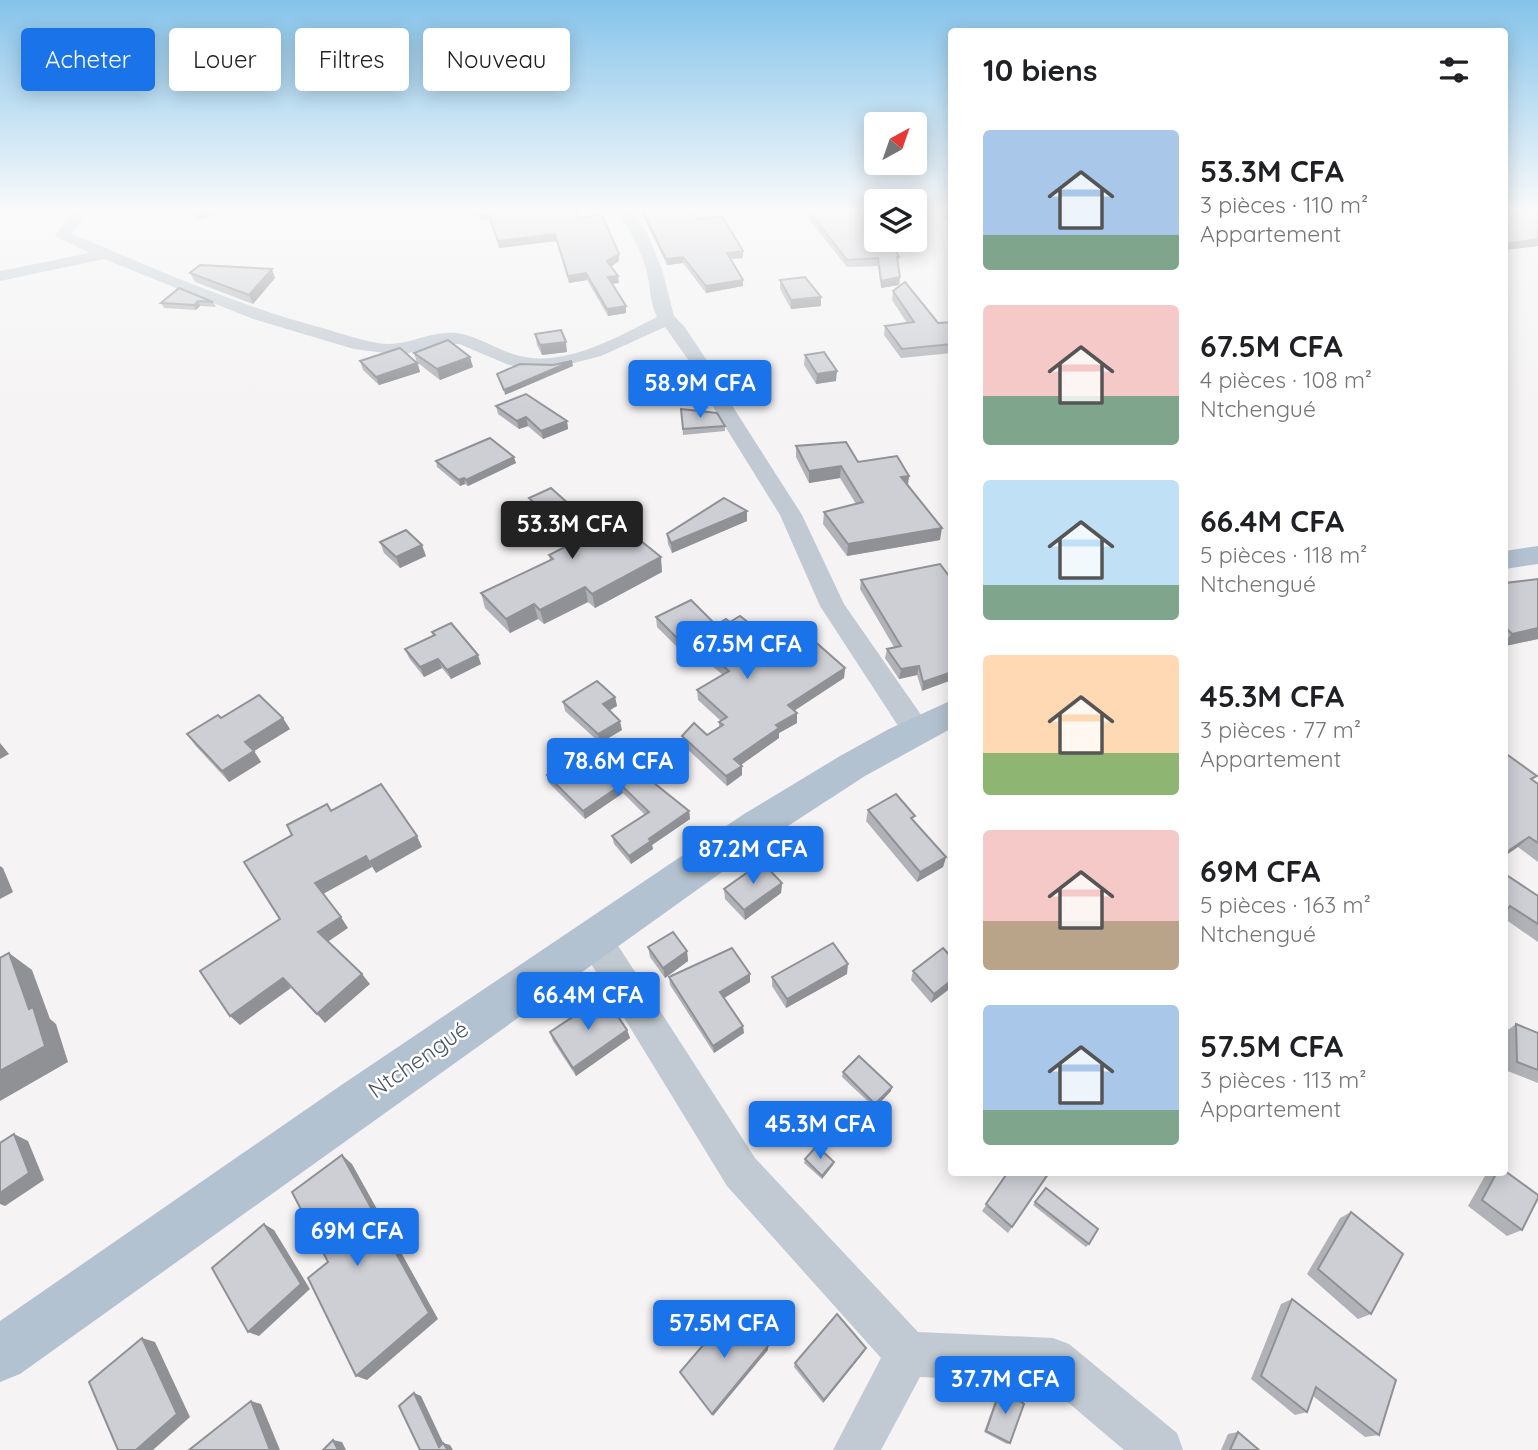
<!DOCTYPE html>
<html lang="fr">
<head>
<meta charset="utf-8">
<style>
  body { margin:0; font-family:Quicksand,sans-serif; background:#f6f6f6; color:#202124; height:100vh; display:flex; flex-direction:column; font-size:26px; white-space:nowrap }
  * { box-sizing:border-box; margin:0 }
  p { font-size:23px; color:#757577 }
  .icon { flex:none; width:38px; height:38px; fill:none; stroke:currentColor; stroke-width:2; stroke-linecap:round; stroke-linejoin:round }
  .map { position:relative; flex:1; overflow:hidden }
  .details { position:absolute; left:948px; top:28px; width:560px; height:1148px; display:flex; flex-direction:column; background:#fff; border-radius:7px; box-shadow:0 4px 18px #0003 }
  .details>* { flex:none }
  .hud { position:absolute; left:21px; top:28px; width:665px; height:63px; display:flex; gap:14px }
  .needle { width:46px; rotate:40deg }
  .buttons { position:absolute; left:864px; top:112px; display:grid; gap:14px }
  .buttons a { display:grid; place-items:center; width:63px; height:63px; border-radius:7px; background:#fff; box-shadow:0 4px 18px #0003; font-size:35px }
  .price { position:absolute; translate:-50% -60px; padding:0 16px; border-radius:7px; background:#1a73e8; color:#fff; font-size:23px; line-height:46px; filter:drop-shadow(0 2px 4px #0008) }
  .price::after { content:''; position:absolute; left:50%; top:42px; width:21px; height:16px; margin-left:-10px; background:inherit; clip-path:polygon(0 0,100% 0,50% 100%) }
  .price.selected { background:#222; color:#fff }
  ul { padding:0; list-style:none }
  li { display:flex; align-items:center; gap:21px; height:175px; padding:0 35px }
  li span { display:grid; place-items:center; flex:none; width:196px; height:140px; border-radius:7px; color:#555 }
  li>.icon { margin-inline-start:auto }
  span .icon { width:84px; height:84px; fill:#fffc; stroke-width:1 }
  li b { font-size:30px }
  h2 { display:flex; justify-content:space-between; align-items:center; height:84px; padding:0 35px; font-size:30px }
  .tag { padding:0 24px; border-radius:7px; background:#fff; box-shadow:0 4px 18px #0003; font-size:24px; line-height:63px }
  .tag.selected { background:#1a73e8; color:#fff }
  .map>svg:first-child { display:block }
</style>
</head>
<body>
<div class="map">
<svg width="1538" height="1450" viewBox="0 0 1538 1450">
  <rect width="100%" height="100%" fill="#f5f3f3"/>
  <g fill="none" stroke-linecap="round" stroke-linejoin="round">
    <g fill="#c1cad2" fill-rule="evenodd">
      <path d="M73,210H87L72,234C156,269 238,306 326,329C343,334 360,340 378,343C406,348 429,330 456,333C478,336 495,349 516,355C563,369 617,337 657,317C649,302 651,285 646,269C640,248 629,229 617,210H631L647,233L662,269L674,316L684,326L712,368L733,407L802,515L844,604L926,722L930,730L926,738L916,741L906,738L820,606L780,515L713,407L694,368L665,327L601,356L554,368L535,369L509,365L459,344H444L401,355L354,349L253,319L104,259L0,281V271L90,253L55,236Z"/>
      <path d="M594,923L606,927L755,1158L918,1332L1053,1338L1069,1344L1177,1433L1183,1450H1124L1044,1382L920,1377L881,1450H833L881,1358L727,1186L582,949L577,938L582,927Z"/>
    </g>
    <g fill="#b3c2d1" fill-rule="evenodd">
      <path d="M1538,546V564L1505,569V551Z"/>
      <path d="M952,700V728L865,776L771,837L20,1374L0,1382V1321L340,1086L744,814L840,756L889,729Z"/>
    </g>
  </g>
  <g fill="#b0b2b7">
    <path d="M185,210H224V211L222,212V213L197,220Z"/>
    <path d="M473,210H576L579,218L619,254V261L611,267L618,276L619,283L612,284L626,306V313L608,316L587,280L569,283L556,241L499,248L490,219L480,220L479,215H474Z"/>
    <path d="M640,210H692L697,219L743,258L730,259L743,280V286L706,293L683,263L667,265Z"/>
    <path d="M805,210H874L899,257L898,265L900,277L899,285L881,288L878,266L847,267L804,213Z"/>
    <path d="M935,210H952V224Z"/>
    <path d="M190,273L275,278L253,304L195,282Z"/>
    <path d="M780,280L821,297V306L791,309L780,289Z"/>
    <path d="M179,288L213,302L216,307L200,306L196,310L164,308L161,303Z"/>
    <path d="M893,291L938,323L952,322V353L901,358L884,335L885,326L907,323L892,300Z"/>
    <path d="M535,334L567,352L542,355L537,345Z"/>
    <path d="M414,353L473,367L440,380L418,363L420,372L379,385L363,370L360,361L417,363Z"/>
    <path d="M805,355L836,381L816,384L804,365Z"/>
    <path d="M496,406L567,421L568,429L543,439L528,426L519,429L498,414Z"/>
    <path d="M681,409L725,426V431L683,435Z"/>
    <path d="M796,446L909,476L908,486L940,540L847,556L823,524L824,512L856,504L840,478L809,483L796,457Z"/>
    <path d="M436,461L516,463L468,486L465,484L460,486L437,467Z"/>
    <path d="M529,498L598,530L662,572L595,608L588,602L544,624L538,619L510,633L485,608L481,593L550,560L549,555L569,545L533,512Z"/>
    <path d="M747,511V521L672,553L668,544L667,534Z"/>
    <path d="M380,542L426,556L400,568L384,553Z"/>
    <path d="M861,580H952L922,691L917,675L899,679L885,658L887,649L894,647L860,589Z"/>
    <path d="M1505,583L1538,639L1505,646Z"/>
    <path d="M656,617L716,625L730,622L781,648H795L845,668L844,678L794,710L797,713V723L779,733V738L741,765L742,766V775L727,786L683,745L682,736L707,735L719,727V722L721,721L698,700L697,690L723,675L688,646L680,650L657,627Z"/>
    <path d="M432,632L481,664L451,679L442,668L424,677L409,658L405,649L433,636Z"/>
    <path d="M615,697L617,706L609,710L622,730L600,743L565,711L563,702Z"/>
    <path d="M221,718L290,729L254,751L261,762L229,782L195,745L187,734Z"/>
    <path d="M547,775L623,783L689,811L690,819L652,845L653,849L631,864L614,844L612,836L645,815L623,793L585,819L549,783Z"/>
    <path d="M1532,780L1538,784V862L1518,847Z"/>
    <path d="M868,810L914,822L946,857L943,867L917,882L866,821Z"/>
    <path d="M1505,874L1538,896V942L1505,919Z"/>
    <path d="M782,883L781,893L745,920L725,899L724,889Z"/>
    <path d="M648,947L687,951L688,961L665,978L650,957Z"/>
    <path d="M952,958V987L931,1003L911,980L913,971Z"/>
    <path d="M847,974L786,1008L772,986V977Z"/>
    <path d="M669,977L750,982L724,998L744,1033L714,1053L670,985Z"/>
    <path d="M1516,1024L1538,1033V1083L1505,1070V1032Z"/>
    <path d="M627,1030L630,1038L576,1076L553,1041L550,1032Z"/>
    <path d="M843,1072L891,1091L875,1108L842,1077Z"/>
    <path d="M805,1159L833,1165L822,1179L804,1163Z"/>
    <path d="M1008,1172L1012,1227L1008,1233L982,1211Z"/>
    <path d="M1489,1172H1505L1522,1230L1507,1236L1468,1206L1486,1174Z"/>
    <path d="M1046,1188L1089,1244L1086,1247L1033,1205Z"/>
    <path d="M1351,1212L1371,1314L1358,1319L1307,1274L1340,1218Z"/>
    <path d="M1292,1299L1379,1435L1365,1437L1313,1396L1307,1412L1295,1415L1251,1379L1281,1304Z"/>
    <path d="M864,1352L823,1403L794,1367L795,1363Z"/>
    <path d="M1001,1388L1010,1443L1007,1444L984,1432L999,1390Z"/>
    <path d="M1238,1432L1259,1450H1221L1228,1434Z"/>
  </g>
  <g fill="#909195">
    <path d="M210,210L224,211L222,212V213L197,220L195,214Z"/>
    <path d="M473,210L488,213L490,219L480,220L479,215H474Z"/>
    <path d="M555,234L556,241L499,248L498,241Z"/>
    <path d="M1538,239V246L1505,250V244Z"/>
    <path d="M743,251V258L727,259V253Z"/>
    <path d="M619,254V261L608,268L607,261Z"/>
    <path d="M683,257V263L667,265L666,259Z"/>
    <path d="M272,269L275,278L253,304L249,295Z"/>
    <path d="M586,273L587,280L569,283L568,276Z"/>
    <path d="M618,276L619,283L609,284L608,277Z"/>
    <path d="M900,277L899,285L881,288V281Z"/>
    <path d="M743,280V286L706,293V286Z"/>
    <path d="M821,297V306L791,309V300Z"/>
    <path d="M198,301L200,306L196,310L194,305Z"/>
    <path d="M626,306V313L608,316L607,309Z"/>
    <path d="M566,342L567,352L542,355L540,345Z"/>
    <path d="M470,357L473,367L440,380L437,369Z"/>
    <path d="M572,361L573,366L505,395L504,390Z"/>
    <path d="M417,363L420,372L379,385L376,377Z"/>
    <path d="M837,371L836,381L816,384L817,374Z"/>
    <path d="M526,417L528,426L519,429L517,421Z"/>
    <path d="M567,421L568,429L543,439L541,431Z"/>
    <path d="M514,457L516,463L468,486L466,480Z"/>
    <path d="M841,466L840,478L809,483V471Z"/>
    <path d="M909,476L907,488L901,477Z"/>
    <path d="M464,478L465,484L460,486L459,480Z"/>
    <path d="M747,511V521L672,553L671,543Z"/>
    <path d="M942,528L940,540L847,556L848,544Z"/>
    <path d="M422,545L426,556L400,568L396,557Z"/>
    <path d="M661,557L662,572L595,608L592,594Z"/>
    <path d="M585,587L588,602L544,624L540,610Z"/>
    <path d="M534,604L538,619L510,633L506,619Z"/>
    <path d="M1538,628V639L1505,646V642L1512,634Z"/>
    <path d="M688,636V646L680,650L679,640Z"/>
    <path d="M478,655L481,664L451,679L447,670Z"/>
    <path d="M438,659L442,668L424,677L420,667Z"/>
    <path d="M919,666L917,675L899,679L901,669Z"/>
    <path d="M845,668L844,678L788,715V705Z"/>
    <path d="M952,672V680L922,691L923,682Z"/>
    <path d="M615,697L617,706L605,713L603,704Z"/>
    <path d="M797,713V723L779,733V738L735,769L734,759L776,725Z"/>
    <path d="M283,718L290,729L254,751L261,762L229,782L222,771L245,742Z"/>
    <path d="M620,721L622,730L600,743L598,734Z"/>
    <path d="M0,743L9,754L0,759Z"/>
    <path d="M742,766V775L727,786L726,776Z"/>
    <path d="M621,785L623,793L585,819L583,811Z"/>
    <path d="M689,811L690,819L652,845L653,849L631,864L629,856L649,839Z"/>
    <path d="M417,836L422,847L376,873L369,862Z"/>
    <path d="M1529,837L1518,847L1505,856V853Z"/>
    <path d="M366,856L372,867L323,894L315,883Z"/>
    <path d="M946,857L943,867L917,882L920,872Z"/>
    <path d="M0,866L3,868L13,892L0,899Z"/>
    <path d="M782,883L781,893L745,920L744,910Z"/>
    <path d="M341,917L348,928L326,943L318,932Z"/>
    <path d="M687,951L688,961L665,978L663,968Z"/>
    <path d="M9,953L32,970L50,1019L56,1024L68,1062L0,1101V1071L29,1009Z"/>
    <path d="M848,964L847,974L786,1008L787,999Z"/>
    <path d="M362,974L370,984L325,1023L317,1014Z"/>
    <path d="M750,974V982L721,1000L720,992Z"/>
    <path d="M283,978L291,988L240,1025L230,1016Z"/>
    <path d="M952,980V987L931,1003L934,994Z"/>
    <path d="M743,1026L744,1033L714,1053L713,1046Z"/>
    <path d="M627,1030L630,1038L576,1076L573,1068Z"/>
    <path d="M892,1087L891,1091L875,1108V1104Z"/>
    <path d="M14,1134L28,1141L44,1180L5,1206L0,1204V1193Z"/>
    <path d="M342,1155L352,1164L438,1319L367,1380L356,1376Z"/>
    <path d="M834,1162L833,1165L822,1179V1176Z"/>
    <path d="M264,1224L274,1230L310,1289L259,1336L248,1332Z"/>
    <path d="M142,1338L155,1342L190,1417L153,1450H136Z"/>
    <path d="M768,1346V1350L713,1416L712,1414Z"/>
    <path d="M866,1348L864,1352L823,1403L824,1400Z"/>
    <path d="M414,1393L421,1396L446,1449L439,1447Z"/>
    <path d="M251,1401L261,1404L280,1450H270Z"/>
    <path d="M333,1440L342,1442L346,1450H338Z"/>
    <path d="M443,1443L450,1445L453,1450H448Z"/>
  </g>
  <g fill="#cdcfd5" stroke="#909195" stroke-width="2">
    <path d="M189,210H210L195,214Z"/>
    <path d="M478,210H576L579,218L602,215L619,254L607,261L618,276L608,277L626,306L607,309L586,273L568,276L555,234L498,241L488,213L478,214Z"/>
    <path d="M642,210H692L697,219L722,216L743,251L727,253L743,280L706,286L683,257L666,259Z"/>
    <path d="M808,210H874L877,213V240H890L899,257H897L900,277L881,281L878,258L847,260Z"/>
    <path d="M944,210H952V217Z"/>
    <path d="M1505,210H1507V214L1538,210V239L1505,244Z"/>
    <path d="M200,265L272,269L249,295L190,273Z"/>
    <path d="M805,277L821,297L791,300L780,280Z"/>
    <path d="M905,282L938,323L952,322V344L902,349L885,326L914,322L893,291Z"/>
    <path d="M179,288L213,302L198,301L194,305L161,303Z"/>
    <path d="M561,330L566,342L540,345L535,334Z"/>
    <path d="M448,340L470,357L437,369L414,353Z"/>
    <path d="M400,348L417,363L376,377L360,361Z"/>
    <path d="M824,352L837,371L817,374L805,355Z"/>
    <path d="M572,361L504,390L497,374L520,364L553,365Z"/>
    <path d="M526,394L567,421L541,431L526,417L517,421L496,406Z"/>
    <path d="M681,409L717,413L725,426L683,429Z"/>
    <path d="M490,438L514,457L466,480L464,478L459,480L436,461Z"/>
    <path d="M846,442L858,462L897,456L909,476L901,477L942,528L848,544L824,512L863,502L841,466L809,471L796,446Z"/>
    <path d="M551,488L598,530L616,521L661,557L592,594L585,587L540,610L534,604L506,619L481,593L553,559L549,555L577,541L529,498Z"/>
    <path d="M724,498L747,511L671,543L667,534Z"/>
    <path d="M406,530L422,545L396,557L380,542Z"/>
    <path d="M940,564L952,580V672L923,682L919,666L901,669L887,649L901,646L861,580Z"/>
    <path d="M1538,579V628L1512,634L1505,627V583Z"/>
    <path d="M691,600L716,625L726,619L730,622L740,616L781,648L790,643L795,648L812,639L845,668L788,705L797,713L776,725L779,728L734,759L742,766L726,776L682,736L694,723L707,735L723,725L719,722L727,717L697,690L729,671L688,636L679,640L656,617Z"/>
    <path d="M451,623L478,655L447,670L438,659L420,667L405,649L435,635L432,632Z"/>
    <path d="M597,681L615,697L603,704L620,721L598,734L563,702Z"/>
    <path d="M259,695L283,718L245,742L254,751L222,771L187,734L218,715L221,718Z"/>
    <path d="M587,749L623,783L639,771L689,811L649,839L651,841L629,856L612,836L649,812L621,785L583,811L547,775Z"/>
    <path d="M1505,753L1537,776L1531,779L1538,784V843L1529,837L1505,853Z"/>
    <path d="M381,784L417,836L369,862L366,856L315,883L341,917L318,932L362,974L317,1014L283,978L230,1016L200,971L280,919L244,862L292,835L287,825L327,804L331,811Z"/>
    <path d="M896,794L915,816L911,818L946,857L920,872L868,810Z"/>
    <path d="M762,862L782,883L744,910L724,889Z"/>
    <path d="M1505,874L1538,896V924L1510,906L1505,912Z"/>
    <path d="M673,932L687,951L663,968L648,947Z"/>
    <path d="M833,943L848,964L787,999L772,977Z"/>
    <path d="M732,948L750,974L720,992L743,1026L713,1046L669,977Z"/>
    <path d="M943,948L952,958V980L934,994L913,971Z"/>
    <path d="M9,953L29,1009L33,1007L45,1046L0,1071V958Z"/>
    <path d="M604,996L627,1030L573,1068L550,1032Z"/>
    <path d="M1516,1024L1538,1033V1070L1517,1062Z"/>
    <path d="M859,1056L892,1087L875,1104L843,1072Z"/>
    <path d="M14,1134L29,1173L0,1193V1143Z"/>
    <path d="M817,1146L834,1162L822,1176L805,1159Z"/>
    <path d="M342,1155L429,1313L356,1376L308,1278L328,1262L292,1192Z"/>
    <path d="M1505,1171L1538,1195V1198L1522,1230L1482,1200L1497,1172H1505Z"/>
    <path d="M1008,1172H1046L1048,1174L1012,1227L986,1204Z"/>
    <path d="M1046,1188L1098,1229L1089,1244L1035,1202Z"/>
    <path d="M1351,1212L1403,1254L1371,1314L1318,1269Z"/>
    <path d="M264,1224L301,1284L248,1332L212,1268Z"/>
    <path d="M1292,1299L1396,1380L1379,1435L1316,1387L1307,1412L1261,1376Z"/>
    <path d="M735,1308L768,1346L712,1414L680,1372Z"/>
    <path d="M837,1314L866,1348L824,1400L795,1363Z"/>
    <path d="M142,1338L177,1414L136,1450H118L89,1382Z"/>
    <path d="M1001,1388L1024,1404L1010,1443L986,1431Z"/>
    <path d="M414,1393L439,1447L443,1443L448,1450H420L399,1406Z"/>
    <path d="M251,1401L270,1450H189Z"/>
    <path d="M1238,1432L1259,1450H1230Z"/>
    <path d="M333,1440L338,1450H323Z"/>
  </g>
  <linearGradient id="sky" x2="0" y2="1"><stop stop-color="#85c3ea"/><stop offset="0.51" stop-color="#fafafa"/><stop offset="1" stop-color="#fafafa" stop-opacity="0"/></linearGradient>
  <rect width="1538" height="413" fill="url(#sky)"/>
  <g text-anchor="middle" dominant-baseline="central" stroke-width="5" stroke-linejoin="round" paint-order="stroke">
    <g font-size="23" fill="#4a5661" stroke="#fff">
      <text transform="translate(418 1059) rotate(-35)">Ntchengué</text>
    </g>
  </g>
</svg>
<div class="buttons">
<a><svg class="needle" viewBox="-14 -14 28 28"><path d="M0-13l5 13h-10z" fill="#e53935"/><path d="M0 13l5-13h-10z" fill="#757577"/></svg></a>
<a><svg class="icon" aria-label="layers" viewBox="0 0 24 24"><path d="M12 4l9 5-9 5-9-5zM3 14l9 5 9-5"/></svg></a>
</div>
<b class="price" style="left:700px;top:420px">58.9M CFA</b>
<b class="price selected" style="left:572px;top:561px">53.3M CFA</b>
<b class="price" style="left:747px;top:681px">67.5M CFA</b>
<b class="price" style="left:618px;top:798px">78.6M CFA</b>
<b class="price" style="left:753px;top:886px">87.2M CFA</b>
<b class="price" style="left:588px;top:1032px">66.4M CFA</b>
<b class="price" style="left:820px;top:1161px">45.3M CFA</b>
<b class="price" style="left:357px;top:1268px">69M CFA</b>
<b class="price" style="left:724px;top:1360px">57.5M CFA</b>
<b class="price" style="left:1005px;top:1416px">37.7M CFA</b>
<div class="hud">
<a class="tag selected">Acheter</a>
<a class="tag">Louer</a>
<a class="tag">Filtres</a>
<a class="tag">Nouveau</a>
</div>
<section class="details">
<h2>10 biens<svg class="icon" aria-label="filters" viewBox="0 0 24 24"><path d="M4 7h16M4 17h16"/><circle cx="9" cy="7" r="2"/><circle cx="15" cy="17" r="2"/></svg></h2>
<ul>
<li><span style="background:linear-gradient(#a9c7e8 75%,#7fa58c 0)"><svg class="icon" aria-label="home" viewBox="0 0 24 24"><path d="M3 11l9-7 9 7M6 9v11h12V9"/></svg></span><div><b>53.3M CFA</b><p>3 pièces · 110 m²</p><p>Appartement</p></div></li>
<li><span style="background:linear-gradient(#f6c9c9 65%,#7fa58c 0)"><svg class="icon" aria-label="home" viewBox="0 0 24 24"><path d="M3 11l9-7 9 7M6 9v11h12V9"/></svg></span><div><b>67.5M CFA</b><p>4 pièces · 108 m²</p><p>Ntchengué</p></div></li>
<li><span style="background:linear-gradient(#bfe0f5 75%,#7fa58c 0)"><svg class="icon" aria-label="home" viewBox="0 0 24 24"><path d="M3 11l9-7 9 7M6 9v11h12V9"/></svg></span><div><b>66.4M CFA</b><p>5 pièces · 118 m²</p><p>Ntchengué</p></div></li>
<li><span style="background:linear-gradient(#ffd9b3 70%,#8fb573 0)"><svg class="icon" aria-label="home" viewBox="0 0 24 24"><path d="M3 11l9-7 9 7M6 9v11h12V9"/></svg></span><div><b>45.3M CFA</b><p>3 pièces · 77 m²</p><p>Appartement</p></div></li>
<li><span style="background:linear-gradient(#f6c9c9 65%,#b9a48a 0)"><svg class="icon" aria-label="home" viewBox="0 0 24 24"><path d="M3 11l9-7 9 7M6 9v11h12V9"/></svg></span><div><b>69M CFA</b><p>5 pièces · 163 m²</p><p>Ntchengué</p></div></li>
<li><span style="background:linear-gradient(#a9c7e8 75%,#7fa58c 0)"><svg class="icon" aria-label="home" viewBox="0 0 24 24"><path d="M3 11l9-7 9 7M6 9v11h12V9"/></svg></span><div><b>57.5M CFA</b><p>3 pièces · 113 m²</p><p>Appartement</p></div></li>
</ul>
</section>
</div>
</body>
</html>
